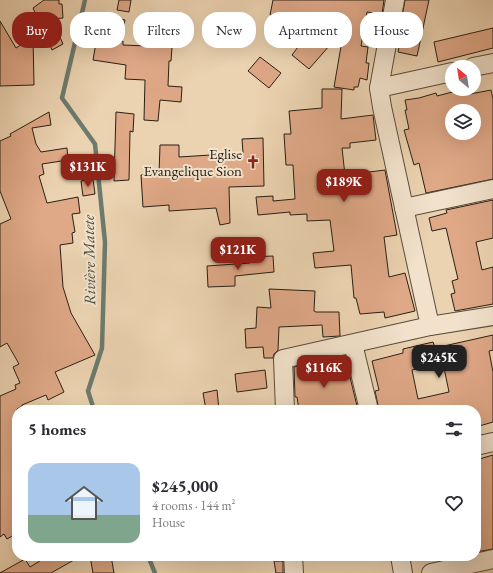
<!DOCTYPE html>
<html lang="en">
<head>
<meta charset="utf-8">
<style>
  body { margin:0; font-family:"EB Garamond",serif; background:#f2f2f3; color:#2b2b33; height:100vh; display:flex; flex-direction:column; font-size:15px; white-space:nowrap }
  * { box-sizing:border-box; margin:0 }
  p { font-size:13px; color:#7c7c81 }
  .icon { flex:none; width:22px; height:22px; fill:none; stroke:currentColor; stroke-width:2; stroke-linecap:round; stroke-linejoin:round }
  .map { position:relative; flex:1; overflow:hidden }
  .details { position:absolute; left:12px; top:405px; width:469px; height:156px; display:flex; flex-direction:column; background:#fff; border-radius:16px; box-shadow:0 4px 16px #0002 }
  .details>* { flex:none }
  .top-card { position:absolute; left:12px; top:12px; width:469px; height:36px; display:flex; gap:8px }
  .needle { width:26px; rotate:330deg }
  .tools { position:absolute; left:445px; top:60px; display:grid; gap:8px }
  .tools a { display:grid; place-items:center; width:36px; height:36px; border-radius:50%; background:#fff; box-shadow:0 4px 16px #0002; font-size:20px }
  .price { position:absolute; translate:-50% -34px; padding:0 9px; border-radius:8px; background:#8f2418; color:#fff; font-size:13px; line-height:26px; filter:drop-shadow(0 1px 2px #0008) }
  .price::after { content:''; position:absolute; left:50%; top:24px; width:12px; height:9px; margin-left:-6px; background:inherit; clip-path:polygon(0 0,100% 0,50% 100%) }
  .price.current { background:#222; color:#fff }
  ul { padding:0; list-style:none }
  li { display:flex; align-items:center; gap:12px; height:100px; padding:0 16px }
  li span { display:grid; place-items:center; flex:none; width:112px; height:80px; border-radius:12px; color:#555 }
  li>.icon { margin-inline-start:auto }
  span .icon { width:48px; height:48px; fill:#fffc; stroke-width:1 }
  li b { font-size:17px }
  h2 { display:flex; justify-content:space-between; align-items:center; height:48px; padding:0 16px; font-size:17px }
  .chip { padding:0 14px; border-radius:16px; background:#fff; box-shadow:0 4px 16px #0002; font-size:14px; line-height:36px }
  .chip.current { background:#8f2418; color:#fff }
  .map>svg:first-child { display:block }
</style>
</head>
<body>
<div class="map">
<svg width="493" height="573" viewBox="0 0 493 573">
  <rect width="100%" height="100%" fill="#ebd2b0"/>
  <filter id="stains"><feTurbulence type="fractalNoise" baseFrequency=".005" numOctaves="4"/><feColorMatrix values="0 0 0 0 .2 0 0 0 0 .09 0 0 0 0 .02 0 0 0 .5 -.17"/></filter>
  <radialGradient id="worn" r=".72"><stop offset=".6" stop-color="#630" stop-opacity="0"/><stop offset="1" stop-color="#630" stop-opacity=".3"/></radialGradient>
  <g fill="none" stroke-linecap="round" stroke-linejoin="round">
    <g stroke="#6c7b6e" stroke-width="4.5">
      <path d="M85,0L62,98L95,144L105,242L102,348L88,391L94,410"/>
      <path d="M148,556L155,573"/>
    </g>
  </g>
  <g fill="#dfa887" stroke="#292015" fill-rule="evenodd">
    <path d="M44,0H59V4H62L63,18L52,19L63,44L52,50L33,8Z"/>
    <path d="M119,0H131L129,12L117,10Z"/>
    <path d="M273,0H384L382,14L367,12L361,46L368,47L366,63H369L367,80L360,78L358,87H354V90L334,87L344,29L309,69L292,55L298,47L291,44L301,24L284,20L285,17L270,15Z"/>
    <path d="M405,0H429L417,56L398,52L405,18L402,17Z"/>
    <path d="M113,17L125,20L120,41H123V45L172,47L171,61H169L168,86L182,87L181,102L160,100L158,121L144,120L145,80L125,79L126,65L93,60L97,37L108,39Z"/>
    <path d="M0,21L16,48L33,37L34,85L0,86Z"/>
    <path d="M493,28V48L438,62L434,42Z"/>
    <path d="M260,57L281,73L269,88L248,71Z"/>
    <path d="M322,89H342L341,119L373,115L376,140L350,143V148H342L345,175L385,170L397,235L384,237L389,277L405,273L415,311L385,318L384,312L360,314L356,298H354L351,265L315,268L313,253L334,251L330,220L307,221V214L290,215V212L258,215L256,197L273,196V201L295,199L293,165H286L284,134H291L289,111L322,108Z"/>
    <path d="M464,89L465,95L491,90L493,99V179L426,193L419,163L414,165L404,130L409,129L405,110H407L405,100L419,98L436,93L437,96ZM452,111H474V133H452Z"/>
    <path d="M49,112L51,125L32,128L36,144L41,152L67,148L68,160L42,164L44,174L39,176L47,203L78,197L80,213L72,214L75,232L72,233L73,243L60,245L63,287L71,313L95,355L55,372L64,392L48,400L46,395L22,405V406L17,409V533L7,539L4,534L0,537V396L16,389L15,385L20,383L13,367L19,364L7,343L0,347V224L11,219L0,191V141L11,136L10,134Z"/>
    <path d="M116,112L134,114L133,132L130,131L129,180L114,181Z"/>
    <path d="M263,138L264,186L229,187L230,223L220,225L216,208L169,211V205L143,207L141,175L159,174L160,145H179V157L243,153L242,139Z"/>
    <path d="M93,179L95,194L83,196L81,181Z"/>
    <path d="M493,200V238L476,242L482,270L493,267V304L455,311L451,294L455,293L452,281L458,279L446,228L432,231L429,218L447,213L446,210Z"/>
    <path d="M273,256L274,272L235,276V286L208,287L207,266L250,263V257Z"/>
    <path d="M269,289L315,291L314,311L316,312H339L340,336L323,337L322,325L279,327L278,350L274,354L273,358H264L263,347L246,348L245,329L256,328L257,307L271,308Z"/>
    <path d="M493,335V350L489,351L493,372V422L476,427V410H379L375,391L379,390L372,361L403,353V349L433,342L435,348ZM443,363L449,392L418,399L412,370Z"/>
    <path d="M312,363L313,373L347,365L358,410H299L297,397H295L294,367Z"/>
    <path d="M265,370L267,388L237,392L235,374Z"/>
    <path d="M217,390L219,410H206L203,393Z"/>
    <path d="M493,455V549L476,552V460Z"/>
    <path d="M48,556H81L51,573H0L25,559L30,567Z"/>
    <path d="M90,556H111L114,573H93Z"/>
    <path d="M274,561H283V573H276Z"/>
  </g>
  <g fill="none" stroke-linecap="round" stroke-linejoin="round">
    <g stroke="#5a4c3c" stroke-width="20">
      <g id="minor">
        <path d="M395,0L379,88L382,107L430,326"/>
        <path d="M473,67L493,63"/>
        <path d="M379,88L452,72"/>
        <path d="M404,208L493,189"/>
        <path d="M353,344L369,410"/>
        <path d="M285,410L283,359L430,326L493,316"/>
        <path d="M476,446L493,442"/>
        <path d="M293,556L294,573"/>
        <path d="M400,556L403,573"/>
        <path d="M431,573L493,559"/>
      </g>
    </g>
    <use href="#minor" stroke="#f2e2cc" stroke-width="18"/>
  </g>
  <defs>
    <g id="church-bare" transform="scale(1.08)"><path d="M-1.2-6h2.4v3.5h3.3v2.4h-3.3V6h-2.4V-.1h-3.3v-2.4h3.3Z" fill="#8f2418" stroke="#f2e2cc" stroke-width="2.5" paint-order="stroke"/></g>
  </defs>
  <g fill-rule="evenodd">
    <use href="#church-bare" x="253" y="162"/>
  </g>
  <g text-anchor="middle" dominant-baseline="central" stroke-width="4" stroke-linejoin="round" paint-order="stroke">
    <g font-size="15" fill="#292015" stroke="#f2e2cc" text-anchor="end">
      <text x="242" y="153">Eglise<tspan x="242" dy="17">Evangelique Sion</tspan></text>
    </g>
    <g font-size="16" font-style="italic" fill="#4a4e41" stroke="#f2e2cc">
      <text transform="translate(89 260) rotate(-91)">Rivière Matete</text>
    </g>
  </g>
  <rect width="100%" height="100%" filter="url(#stains)"/>
  <rect width="100%" height="100%" fill="url(#worn)"/>
</svg>
<div class="tools">
<a><svg class="needle" viewBox="-14 -14 28 28"><path d="M0-13l5 13h-10z" fill="#e53935"/><path d="M0 13l5-13h-10z" fill="#7c7c81"/></svg></a>
<a><svg class="icon" aria-label="layers" viewBox="0 0 24 24"><path d="M12 4l9 5-9 5-9-5zM3 14l9 5 9-5"/></svg></a>
</div>
<b class="price" style="left:88px;top:188px">$131K</b>
<b class="price" style="left:344px;top:203px">$189K</b>
<b class="price" style="left:238px;top:271px">$121K</b>
<b class="price current" style="left:439px;top:379px">$245K</b>
<b class="price" style="left:324px;top:389px">$116K</b>
<div class="top-card">
<a class="chip current">Buy</a>
<a class="chip">Rent</a>
<a class="chip">Filters</a>
<a class="chip">New</a>
<a class="chip">Apartment</a>
<a class="chip">House</a>
</div>
<section class="details">
<h2>5 homes<svg class="icon" aria-label="filters" viewBox="0 0 24 24"><path d="M4 7h16M4 17h16"/><circle cx="9" cy="7" r="2"/><circle cx="15" cy="17" r="2"/></svg></h2>
<ul>
<li><span style="background:linear-gradient(#a9c7e8 65%,#7fa58c 0)"><svg class="icon" aria-label="home" viewBox="0 0 24 24"><path d="M3 11l9-7 9 7M6 9v11h12V9"/></svg></span><div><b>$245,000</b><p>4 rooms · 144 m²</p><p>House</p></div><svg class="icon" aria-label="heart" viewBox="0 0 24 24"><path d="M12 20l-8-8c-3-5 5-10 8-4 3-6 11-1 8 4z"/></svg></li>
</ul>
</section>
</div>
</body>
</html>
